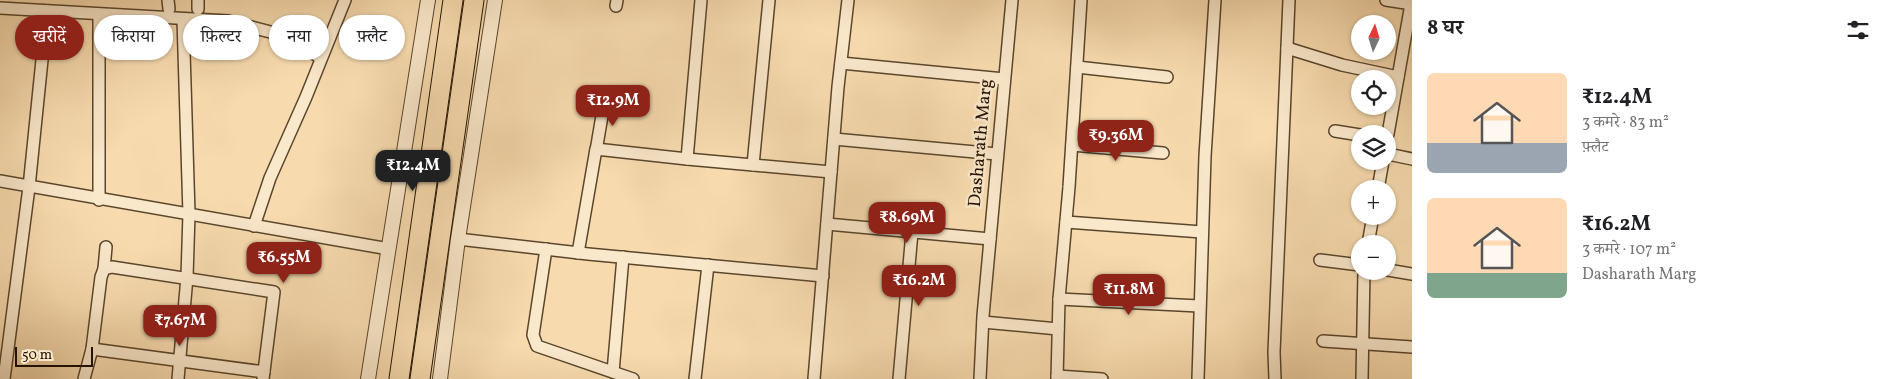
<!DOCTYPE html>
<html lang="hi">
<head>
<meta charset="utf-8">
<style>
  body { margin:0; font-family:Vollkorn,"Noto Serif Devanagari",serif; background:#f6f6f6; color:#202124; height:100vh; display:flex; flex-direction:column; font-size:19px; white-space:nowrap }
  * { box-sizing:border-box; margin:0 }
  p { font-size:16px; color:#757577 }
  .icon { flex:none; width:28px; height:28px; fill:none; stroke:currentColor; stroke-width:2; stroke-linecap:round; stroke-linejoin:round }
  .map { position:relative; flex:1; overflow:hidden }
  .panel { display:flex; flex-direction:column; background:#fff; width:475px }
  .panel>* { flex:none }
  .banner { position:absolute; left:15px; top:15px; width:475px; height:45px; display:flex; gap:10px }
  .needle { width:32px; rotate:4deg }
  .tools { position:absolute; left:1351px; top:15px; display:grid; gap:10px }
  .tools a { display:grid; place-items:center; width:45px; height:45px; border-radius:50%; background:#fff; box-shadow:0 1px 4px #0004; font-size:25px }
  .scale { position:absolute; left:15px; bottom:12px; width:78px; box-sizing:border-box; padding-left:5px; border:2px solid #251400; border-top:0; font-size:14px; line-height:18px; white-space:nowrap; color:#251400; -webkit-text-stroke:4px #fae8cb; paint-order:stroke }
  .price { position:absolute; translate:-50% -42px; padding:0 11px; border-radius:10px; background:#8f2418; color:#fff; font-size:16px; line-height:32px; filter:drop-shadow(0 1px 2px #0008) }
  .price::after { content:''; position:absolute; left:50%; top:30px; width:15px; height:11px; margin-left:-8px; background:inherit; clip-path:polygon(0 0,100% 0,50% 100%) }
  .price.on { background:#222; color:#fff }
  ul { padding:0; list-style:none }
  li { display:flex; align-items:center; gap:15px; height:125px; padding:0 15px }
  li span { display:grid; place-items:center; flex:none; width:140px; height:100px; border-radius:8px; color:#555 }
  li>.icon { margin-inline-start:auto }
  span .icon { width:60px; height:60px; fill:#fffc; stroke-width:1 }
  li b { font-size:21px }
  h2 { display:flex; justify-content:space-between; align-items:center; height:60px; padding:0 15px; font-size:21px }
  .tag { padding:0 18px; border-radius:22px; background:#fff; box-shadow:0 1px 4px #0004; font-size:18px; line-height:45px }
  .tag.on { background:#8f2418; color:#fff }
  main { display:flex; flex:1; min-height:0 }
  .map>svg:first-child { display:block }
</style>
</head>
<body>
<main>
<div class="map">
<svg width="1412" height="379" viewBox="0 0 1412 379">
  <rect width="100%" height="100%" fill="#f7dbaf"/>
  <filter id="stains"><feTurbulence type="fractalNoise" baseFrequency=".004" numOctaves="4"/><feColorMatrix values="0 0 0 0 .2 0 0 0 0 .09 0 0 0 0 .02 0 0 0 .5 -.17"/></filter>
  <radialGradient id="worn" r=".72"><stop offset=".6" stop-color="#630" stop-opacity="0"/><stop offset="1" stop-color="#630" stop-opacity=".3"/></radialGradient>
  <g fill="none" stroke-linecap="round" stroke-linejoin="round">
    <g stroke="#5a462c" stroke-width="14">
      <g id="minor">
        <path d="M168,0L169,9"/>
        <path d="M1386,0L1412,4"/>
        <path d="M616,6L617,0"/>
        <path d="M0,8L228,21L282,35L321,58"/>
        <path d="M198,9V0"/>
        <path d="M99,14V200"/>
        <path d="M1287,48L1342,65L1398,77"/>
        <path d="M841,63L1004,79"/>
        <path d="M1077,67L1167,77"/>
        <path d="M1335,131L1360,135"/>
        <path d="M1388,134L1411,4"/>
        <path d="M834,139L997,154"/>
        <path d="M1072,145L1163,153"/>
        <path d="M596,151L605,98"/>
        <path d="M1388,154L1412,159"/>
        <path d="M687,159L701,0"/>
        <path d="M753,165L769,0"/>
        <path d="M0,181L389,249"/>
        <path d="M1378,189L1383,161"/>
        <path d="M1066,222L1202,232"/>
        <path d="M827,224L990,239"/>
        <path d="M254,226L270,178L306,97L345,0"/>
        <path d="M458,239L588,254L823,276"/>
        <path d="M1368,244L1373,216"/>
        <path d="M546,249L533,335L537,346L633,379"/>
        <path d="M578,253L596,149L687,159L831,172"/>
        <path d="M1320,260L1360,265"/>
        <path d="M104,269L106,247"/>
        <path d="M1388,270L1412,274"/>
        <path d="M1059,299L1199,306"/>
        <path d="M983,322L1058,329"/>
        <path d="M1323,341L1412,347"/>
        <path d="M92,349L264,372"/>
        <path d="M613,372L623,257"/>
        <path d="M1057,376L1102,379"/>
        <path d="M4,379L29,187L47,11"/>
        <path d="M84,379L92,349L101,277L104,269L112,267L274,292L263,379"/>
        <path d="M178,379L187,277L189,214L183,19"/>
        <path d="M695,379L708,265"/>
        <path d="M814,379L838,87L848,0"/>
        <path d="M899,379L912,232"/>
        <path d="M980,379L983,316L1012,0"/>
        <path d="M1057,379L1059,299L1069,187L1081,0"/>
        <path d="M1198,379L1205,156L1215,0"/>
        <path d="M1275,379L1274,352L1289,0"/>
        <path d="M1362,379L1364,271"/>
      </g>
    </g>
    <g stroke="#5a462c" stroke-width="16">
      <g id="tertiary">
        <path d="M368,379L428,0"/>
        <path d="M440,379L458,239L495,0"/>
      </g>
    </g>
    <g stroke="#251400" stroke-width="21">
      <g id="trunk">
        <path d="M399,379L453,0"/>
        <path d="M420,379L474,0"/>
      </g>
    </g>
    <use href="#minor" stroke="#fae8cb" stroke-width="11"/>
    <use href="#tertiary" stroke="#fae8cb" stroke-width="14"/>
    <use href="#trunk" stroke="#f7dbaf" stroke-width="19"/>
  </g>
  <g text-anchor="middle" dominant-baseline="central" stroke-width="5" stroke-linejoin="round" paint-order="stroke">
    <g font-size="18" fill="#251400" stroke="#fae8cb">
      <text transform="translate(981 143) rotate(-85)">Dasharath Marg</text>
    </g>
  </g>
  <rect width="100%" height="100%" filter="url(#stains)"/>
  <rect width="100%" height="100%" fill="url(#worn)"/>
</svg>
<div class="tools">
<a><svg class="needle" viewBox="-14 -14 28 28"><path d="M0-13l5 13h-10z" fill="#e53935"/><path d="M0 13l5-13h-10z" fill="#757577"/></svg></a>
<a><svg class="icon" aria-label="locate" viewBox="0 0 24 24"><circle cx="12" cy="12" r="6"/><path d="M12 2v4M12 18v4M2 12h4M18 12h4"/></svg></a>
<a><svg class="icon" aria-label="layers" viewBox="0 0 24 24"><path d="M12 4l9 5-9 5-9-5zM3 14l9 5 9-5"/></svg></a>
<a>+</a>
<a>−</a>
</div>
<div class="scale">50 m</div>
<b class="price" style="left:613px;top:127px">₹12.9M</b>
<b class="price" style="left:1116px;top:162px">₹9.36M</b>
<b class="price on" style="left:413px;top:192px">₹12.4M</b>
<b class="price" style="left:907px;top:244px">₹8.69M</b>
<b class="price" style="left:284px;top:284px">₹6.55M</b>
<b class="price" style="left:919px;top:307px">₹16.2M</b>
<b class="price" style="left:1129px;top:316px">₹11.8M</b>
<b class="price" style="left:180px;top:347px">₹7.67M</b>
<div class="banner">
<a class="tag on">खरीदें</a>
<a class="tag">किराया</a>
<a class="tag">फ़िल्टर</a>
<a class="tag">नया</a>
<a class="tag">फ़्लैट</a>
</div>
</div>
<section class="panel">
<h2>8 घर<svg class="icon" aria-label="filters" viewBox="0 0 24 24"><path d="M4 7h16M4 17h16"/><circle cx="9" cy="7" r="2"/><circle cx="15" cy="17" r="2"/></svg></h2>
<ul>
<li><span style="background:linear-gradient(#ffd9b3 70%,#9aa5b1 0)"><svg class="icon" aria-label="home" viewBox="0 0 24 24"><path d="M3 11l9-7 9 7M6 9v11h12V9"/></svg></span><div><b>₹12.4M</b><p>3 कमरे · 83 m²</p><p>फ़्लैट</p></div></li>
<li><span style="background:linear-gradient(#ffd9b3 75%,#7fa58c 0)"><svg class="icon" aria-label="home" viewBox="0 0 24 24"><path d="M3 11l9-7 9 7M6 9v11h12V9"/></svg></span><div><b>₹16.2M</b><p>3 कमरे · 107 m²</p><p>Dasharath Marg</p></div></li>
</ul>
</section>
</main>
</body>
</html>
